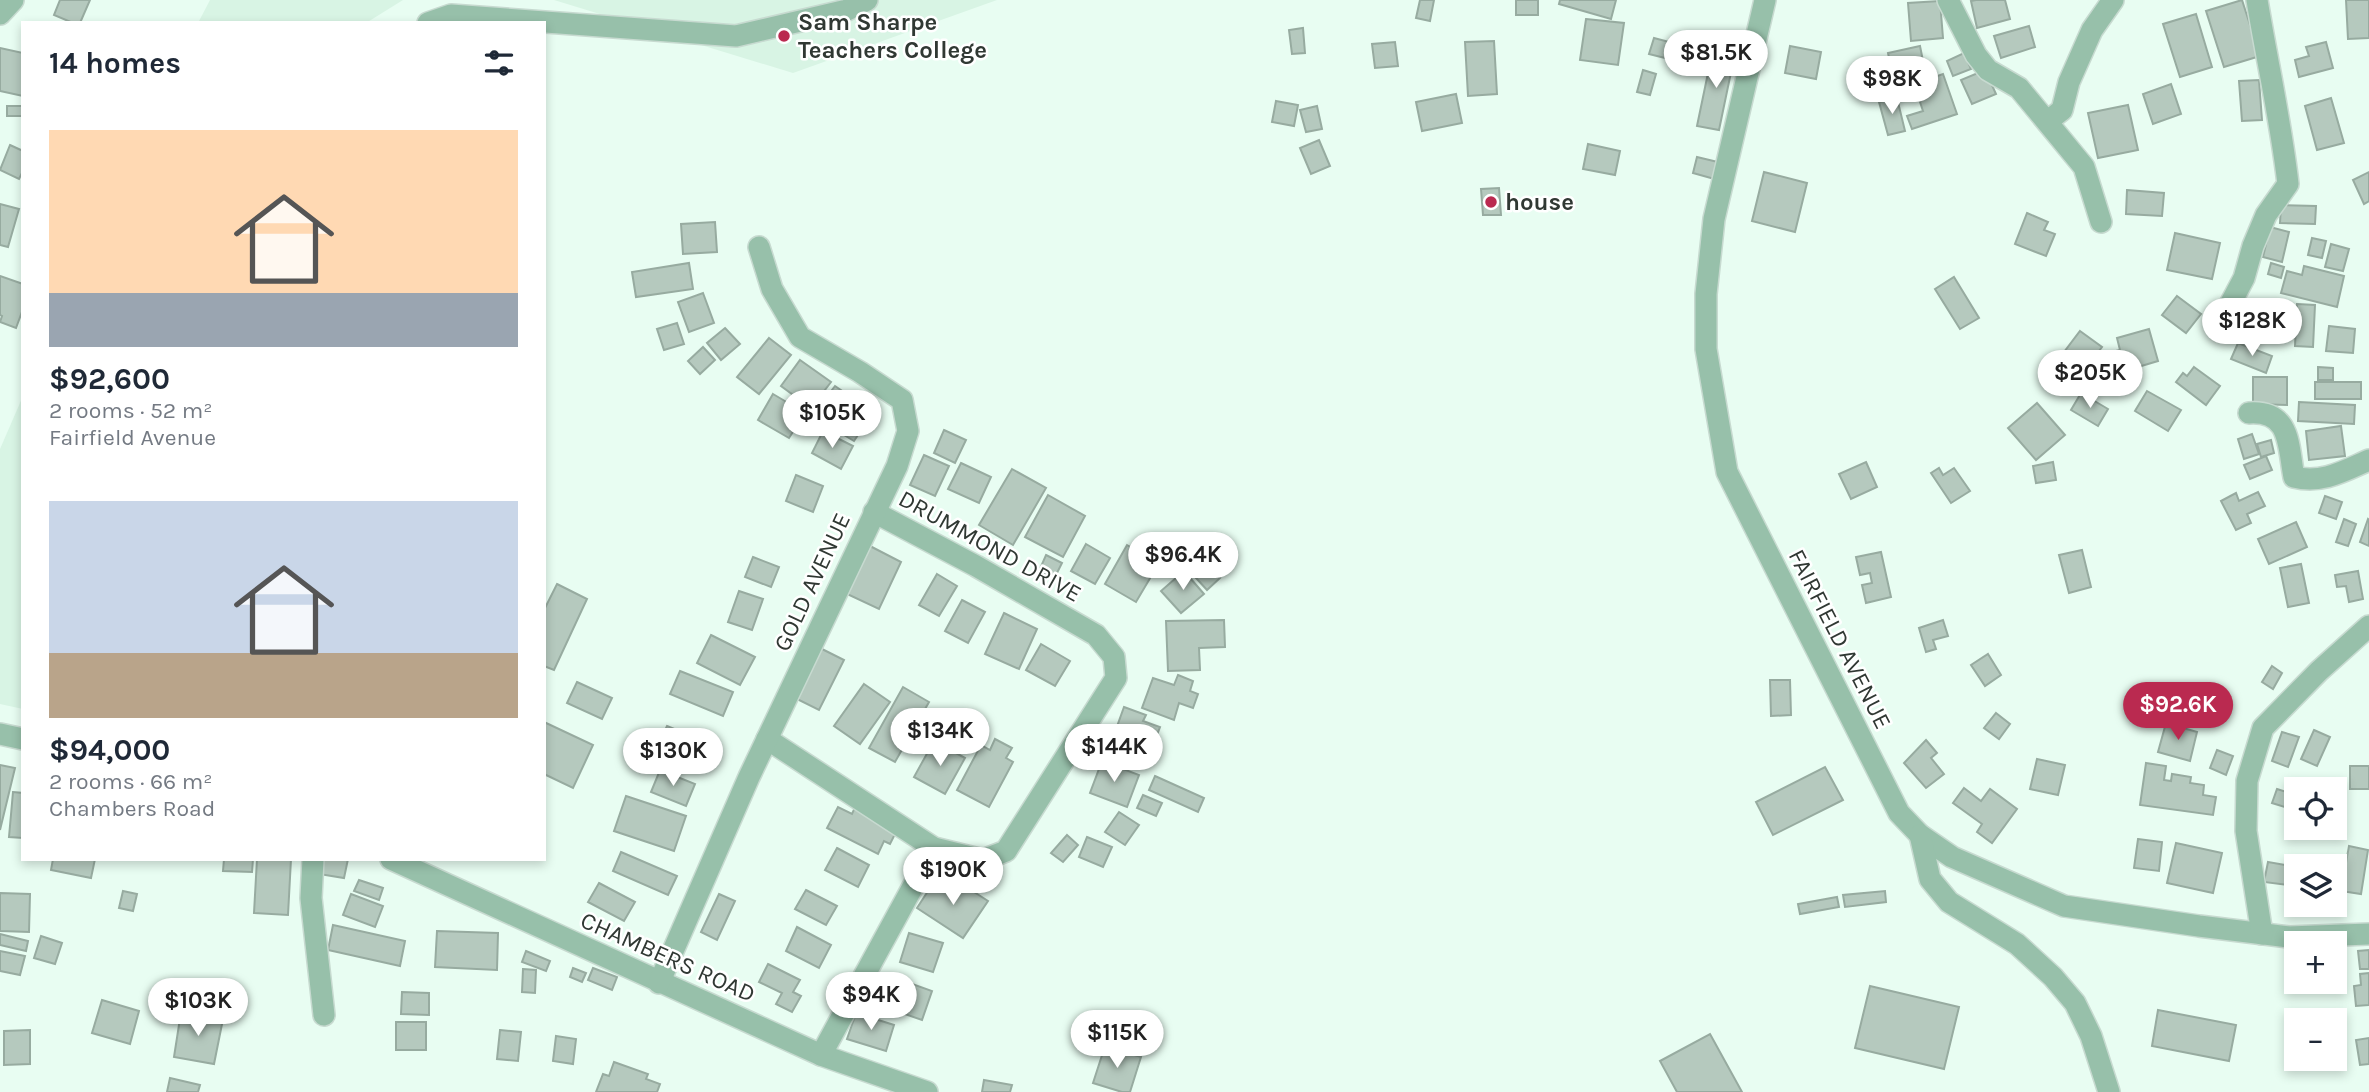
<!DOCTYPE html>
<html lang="en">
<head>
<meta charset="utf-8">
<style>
  body { margin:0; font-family:Karla,sans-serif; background:#f2f2f3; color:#1f2937; height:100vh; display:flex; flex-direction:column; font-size:26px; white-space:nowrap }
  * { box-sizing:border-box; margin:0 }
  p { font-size:23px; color:#747a83 }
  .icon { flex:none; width:38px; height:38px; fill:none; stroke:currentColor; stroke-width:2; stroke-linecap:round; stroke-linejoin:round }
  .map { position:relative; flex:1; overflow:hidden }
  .drawer { position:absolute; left:21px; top:21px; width:525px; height:840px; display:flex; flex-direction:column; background:#fff; border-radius:0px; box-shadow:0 4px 10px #0003 }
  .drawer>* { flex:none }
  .fabs { position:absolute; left:2284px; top:777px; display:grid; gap:14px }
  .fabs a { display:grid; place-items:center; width:63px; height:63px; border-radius:0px; background:#fff; box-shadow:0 4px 10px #0003; font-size:35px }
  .price { position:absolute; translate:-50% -60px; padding:0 16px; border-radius:24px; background:#fff; color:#222; font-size:23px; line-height:46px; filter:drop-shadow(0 2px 4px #0008) }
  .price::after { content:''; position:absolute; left:50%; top:42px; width:21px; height:16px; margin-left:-10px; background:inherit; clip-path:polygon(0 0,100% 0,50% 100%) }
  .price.active { background:#ba2a50; color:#fff }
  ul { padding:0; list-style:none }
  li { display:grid; align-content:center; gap:14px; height:371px; padding:0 28px }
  li span { display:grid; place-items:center; height:217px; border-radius:0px; color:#555 }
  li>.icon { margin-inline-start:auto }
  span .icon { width:126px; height:126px; fill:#fffc; stroke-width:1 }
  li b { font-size:30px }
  h2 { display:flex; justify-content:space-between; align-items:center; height:84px; padding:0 28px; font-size:30px }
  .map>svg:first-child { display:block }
</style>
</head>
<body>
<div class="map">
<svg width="2369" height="1092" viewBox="0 0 2369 1092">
  <rect width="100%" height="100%" fill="#e8fdf2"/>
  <g fill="#d8f4e4">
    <path d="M210,0H403L366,23H198Z"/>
    <path d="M554,0H997L793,73Z"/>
    <path d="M23,396V709L0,704V449Z"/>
  </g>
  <g fill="#b5c9be" stroke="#97aba0" stroke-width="2">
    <path d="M60,0H90L80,23H73L54,15Z"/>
    <path d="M1420,0H1434L1430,21L1416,18Z"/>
    <rect x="1516" y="0" width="22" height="15"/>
    <path d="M1560,0H1616L1611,19L1559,4Z"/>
    <path d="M1976,0H2005L2010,19L1977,28L1971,1Z"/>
    <path d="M2242,0L2260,56L2224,67L2206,11Z"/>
    <path d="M2346,0H2369V38L2348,39Z"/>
    <path d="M1940,1L1943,38L1911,41L1908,3Z"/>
    <path d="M2196,14L2212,67L2180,77L2163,24Z"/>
    <path d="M1586,19L1624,23L1618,65L1580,60Z"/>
    <path d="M2029,26L2035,47L2001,58L1994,36Z"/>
    <path d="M1303,28L1305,53L1292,54L1289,30Z"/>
    <path d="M1654,38L1669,42L1665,58L1649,54Z"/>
    <path d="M1494,41L1497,94L1468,96L1465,42Z"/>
    <path d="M1395,42L1398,66L1375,68L1372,44Z"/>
    <path d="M2326,42L2333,68L2299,77L2295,60L2309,56L2306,47Z"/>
    <path d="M1790,46L1821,52L1816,79L1785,73Z"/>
    <path d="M1920,46L1925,71L1908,74L1911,88L1896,91L1888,53Z"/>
    <path d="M0,48L23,53V96L0,91Z"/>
    <path d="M1713,49L1735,53L1719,130L1697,126Z"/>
    <path d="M1964,53L1971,69L1953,76L1947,61Z"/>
    <path d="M1643,70L1656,74L1650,95L1637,92Z"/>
    <path d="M1985,70L1996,94L1972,104L1961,80Z"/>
    <path d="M1943,74L1957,114L1912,129L1907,116L1923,111L1914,84Z"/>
    <path d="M2259,80L2262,120L2242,121L2239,81Z"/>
    <path d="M2171,84L2181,114L2153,124L2143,94Z"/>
    <path d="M1456,94L1462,123L1422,131L1416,102Z"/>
    <path d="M1897,98L1905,131L1888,135L1879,102Z"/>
    <path d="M2331,98L2344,143L2317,150L2305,106Z"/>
    <path d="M1276,101L1298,105L1294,126L1272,122Z"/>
    <path d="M2128,105L2138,150L2098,158L2088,113Z"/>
    <rect x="7" y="106" width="16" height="10"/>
    <path d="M1317,106L1322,129L1306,132L1300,110Z"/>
    <path d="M1319,140L1330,166L1311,174L1300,148Z"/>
    <path d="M1588,144L1620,151L1615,175L1583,169Z"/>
    <path d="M10,145L23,151V171L19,179L0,170Z"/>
    <path d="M1697,157L1722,163L1718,180L1693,173Z"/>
    <path d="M1764,172L1807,183L1795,232L1752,221Z"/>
    <path d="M2369,172V201L2364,204L2353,180Z"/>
    <path d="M1499,188L1501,215H1483L1481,189Z"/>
    <path d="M2127,190L2164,193L2162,216L2126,214Z"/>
    <path d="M0,204L19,209L8,247L0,245Z"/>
    <path d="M2281,205L2316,206L2315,224L2280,223Z"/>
    <path d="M2027,213L2048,222L2044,230L2055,234L2046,256L2015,244Z"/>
    <path d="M715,222L717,252L683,254L681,224Z"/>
    <path d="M2270,227L2289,232L2282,262L2263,257Z"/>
    <path d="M2175,233L2220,243L2212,279L2167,270Z"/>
    <path d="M2312,238L2326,241L2322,258L2308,255Z"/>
    <path d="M2331,244L2349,249L2343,271L2325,267Z"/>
    <path d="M689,263L693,289L636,297L632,272Z"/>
    <path d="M2271,263L2284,267L2281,278L2268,274Z"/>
    <path d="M2304,266L2344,276L2337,307L2281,293L2287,271L2302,275Z"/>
    <path d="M0,276L23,284V309L16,328L0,322L2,316L0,315Z"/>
    <path d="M1954,277L1979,318L1960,329L1935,289Z"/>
    <path d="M703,293L714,323L689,332L678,302Z"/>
    <path d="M2177,296L2201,314L2186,333L2162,315Z"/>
    <path d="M2297,304L2315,305L2313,347L2295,346Z"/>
    <path d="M677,323L684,344L664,350L657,329Z"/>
    <path d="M2329,326L2355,329L2353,353L2326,351Z"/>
    <path d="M725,328L740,344L721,360L707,343Z"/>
    <path d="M2149,329L2158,361L2118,373L2112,352L2120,350L2117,338Z"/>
    <path d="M2080,331L2102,347L2083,372L2061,356Z"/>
    <path d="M769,338L791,355L759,394L737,377Z"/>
    <path d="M2238,343L2272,356L2266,373L2231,359Z"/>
    <path d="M703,347L715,360L700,374L688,361Z"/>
    <path d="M800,360L831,382L811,408L781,386Z"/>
    <path d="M2194,367L2220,386L2206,405L2176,382L2183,373L2187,376Z"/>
    <path d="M2318,367L2333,368V380H2318Z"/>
    <path d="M2253,377H2287V405L2253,404Z"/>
    <rect x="2315" y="382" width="46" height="17"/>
    <path d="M835,386L848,395L832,417L819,407Z"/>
    <path d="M2147,391L2181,410L2168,431L2135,411Z"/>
    <path d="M2081,393L2108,409L2098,426L2071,410Z"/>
    <path d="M773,394L805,413L789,438L758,420Z"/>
    <path d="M2299,402L2355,405L2354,424L2298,421Z"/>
    <path d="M2037,403L2065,435L2036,460L2008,428Z"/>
    <path d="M842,416L862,429L854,441L834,429Z"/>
    <path d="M2341,426L2345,456L2309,460L2306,431Z"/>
    <path d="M944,430L966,440L955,463L934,453Z"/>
    <path d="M823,431L853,446L841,469L812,453Z"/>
    <path d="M2252,434L2259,454L2244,459L2238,439Z"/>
    <path d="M2271,440L2274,453L2261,457L2257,444Z"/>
    <path d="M924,455L949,466L935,496L910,485Z"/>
    <path d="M2266,456L2272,470L2250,479L2244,465Z"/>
    <path d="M1866,462L1877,487L1851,499L1839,474Z"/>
    <path d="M2053,462L2056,480L2036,483L2033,466Z"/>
    <path d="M961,463L991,477L979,503L948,489Z"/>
    <path d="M1939,468L1943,475L1954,468L1970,491L1951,503L1931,473Z"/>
    <path d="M1012,469L1046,488L1013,545L979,525Z"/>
    <path d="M796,475L823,486L813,512L786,501Z"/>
    <path d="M2258,492L2265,506L2247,514L2251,523L2236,530L2221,501L2236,493L2239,501Z"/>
    <path d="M1048,495L1085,516L1063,557L1025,537Z"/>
    <path d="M2325,496L2342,502L2336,519L2319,513Z"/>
    <path d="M2344,519L2356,524L2348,546L2336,542Z"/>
    <path d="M2368,519L2369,520V546L2360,542Z"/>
    <path d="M2296,522L2307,547L2269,564L2258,539Z"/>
    <path d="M1086,544L1110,558L1095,584L1071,571Z"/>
    <path d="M868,545L901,562L879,609L845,593Z"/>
    <path d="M1127,545L1159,563L1136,602L1105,584Z"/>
    <path d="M2082,550L2091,587L2069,593L2059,555Z"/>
    <path d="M1881,552L1891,597L1866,603L1862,585L1872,583L1870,573L1860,575L1856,557Z"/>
    <path d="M1046,555L1062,563L1054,579L1039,571Z"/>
    <path d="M1199,555L1220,578L1207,590L1186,567Z"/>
    <path d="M753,557L779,567L771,587L745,577Z"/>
    <path d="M2301,564L2309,603L2288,607L2280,568Z"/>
    <path d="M1184,571L1204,594L1181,613L1161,591Z"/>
    <path d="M2358,571L2363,599L2349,602L2346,586L2337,587L2335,575Z"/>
    <path d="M937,574L957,586L939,616L919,605Z"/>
    <path d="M557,584L587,599L554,670L544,666V610Z"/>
    <path d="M739,591L763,599L752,630L728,622Z"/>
    <path d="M962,600L985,612L968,643L945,631Z"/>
    <path d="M1004,613L1037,629L1019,669L985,654Z"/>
    <path d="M1224,620L1225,647L1199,648L1200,670L1168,671L1166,621Z"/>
    <path d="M1943,620L1948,636L1933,640L1936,649L1926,652L1919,628Z"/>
    <path d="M711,635L755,657L740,685L697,663Z"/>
    <path d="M1041,644L1070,661L1055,686L1026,670Z"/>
    <path d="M814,645L844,660L819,710L789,695Z"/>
    <path d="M1988,654L2001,675L1985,686L1971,665Z"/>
    <path d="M2272,666L2282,673L2273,689L2262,682Z"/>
    <path d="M680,671L733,692L723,716L670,694Z"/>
    <path d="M1178,675L1193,681L1190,691L1198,694L1193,708L1179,703L1174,720L1142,708L1153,678L1174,685Z"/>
    <path d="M1770,680H1790L1791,715L1771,716Z"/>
    <path d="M577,682L612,698L602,719L567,703Z"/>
    <path d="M864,684L890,702L860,744L834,726Z"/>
    <path d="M903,687L929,702L895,762L869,748Z"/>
    <path d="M1124,707L1146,715L1143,721L1160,727L1152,748L1142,744L1138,756L1110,746Z"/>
    <path d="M1996,713L2010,724L1999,739L1984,728Z"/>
    <path d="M544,722L593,745L573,788L544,774Z"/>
    <path d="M2166,723L2197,732L2190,761L2158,752Z"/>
    <path d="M667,726L706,742L699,758L660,741Z"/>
    <path d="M2314,730L2330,737L2317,766L2301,759Z"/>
    <path d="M2282,732L2299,737L2288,767L2272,761Z"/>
    <path d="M995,739L1012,748L1006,758L1013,762L989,807L957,790L981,745L990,750Z"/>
    <path d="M1926,740L1937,753L1931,758L1944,774L1926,788L1904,763Z"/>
    <path d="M934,741L965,758L945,794L914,777Z"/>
    <path d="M2217,750L2233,756L2226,775L2210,768Z"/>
    <path d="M2037,759L2065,765L2058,795L2030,789Z"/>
    <path d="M1102,761L1139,775L1127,807L1090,793Z"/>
    <path d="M2146,763L2166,766L2164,780L2171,781L2172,774L2191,777L2190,783L2204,785L2203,795L2216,797L2213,815L2140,805Z"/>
    <path d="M0,765L15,768L0,830Z"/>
    <rect x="2350" y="766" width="19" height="23"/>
    <path d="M1825,767L1843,800L1773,835L1756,802Z"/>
    <path d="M660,770L695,784L686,806L651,792Z"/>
    <path d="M1155,776L1204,798L1198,812L1149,790Z"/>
    <path d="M1964,788L1981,801L1990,789L2017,809L1992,843L1977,832L1982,824L1953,803Z"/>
    <path d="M2277,789L2296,795L2291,809L2272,803Z"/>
    <path d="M13,792L23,793V838L9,837Z"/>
    <path d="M1143,795L1162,803L1156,816L1137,808Z"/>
    <path d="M626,796L686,816L674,851L614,831Z"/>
    <path d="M857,803L896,832L890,844L884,841L878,854L827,828L838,807L852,814Z"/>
    <path d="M1119,812L1139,825L1125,845L1105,832Z"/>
    <path d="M1067,835L1078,845L1063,862L1051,853Z"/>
    <path d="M1087,837L1112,847L1103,867L1079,857Z"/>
    <path d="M2138,839L2162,842L2159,871L2134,868Z"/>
    <path d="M2176,843L2222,853L2213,893L2167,883Z"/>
    <path d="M2349,846L2368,850L2361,894L2341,891Z"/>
    <path d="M837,848L869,865L858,887L825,870Z"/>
    <path d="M621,852L677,876L668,895L613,871Z"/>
    <path d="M53,859H95L91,878L51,870Z"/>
    <path d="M224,859H253L252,872L223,871Z"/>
    <path d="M257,859H291L288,915L254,913Z"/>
    <path d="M322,859H348L344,878L319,874Z"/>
    <path d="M2268,862L2296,867L2295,886L2264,882Z"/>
    <path d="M359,880L383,888L379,900L354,891Z"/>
    <path d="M957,881L988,901L963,938L917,908L930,888L937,892L944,882L953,887Z"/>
    <path d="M599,883L635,902L624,921L588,902Z"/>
    <path d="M806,890L837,906L826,925L795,909Z"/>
    <path d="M123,891L137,894L133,911L119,908Z"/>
    <path d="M1885,891L1886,902L1845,907L1843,895Z"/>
    <path d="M0,893L30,894L29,932L0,931Z"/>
    <path d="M351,894L383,906L375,927L343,915Z"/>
    <path d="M719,894L735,901L717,940L701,932Z"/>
    <path d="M1837,897L1839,907L1800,914L1798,904Z"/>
    <path d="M333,925L405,941L400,966L328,950Z"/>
    <path d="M797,927L831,945L819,968L786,951Z"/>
    <path d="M437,931L498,933L497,970L435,967Z"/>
    <path d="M909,933L943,943L933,972L900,962Z"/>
    <path d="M0,934L28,941L26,951L0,945Z"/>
    <path d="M41,936L62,943L55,964L34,958Z"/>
    <path d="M2369,950V969H2360L2358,951Z"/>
    <path d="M0,951L25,956L20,975L0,971Z"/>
    <path d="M526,951L550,961L546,971L522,962Z"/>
    <path d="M2290,957H2296V982H2323L2324,984L2292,987Z"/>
    <path d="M768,964L800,980L793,992L801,996L792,1012L776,1004L782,993L759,982Z"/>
    <path d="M573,968L586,973L582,982L570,977Z"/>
    <path d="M593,968L617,977L612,990L588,980Z"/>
    <path d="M523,969L536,970L535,993L522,992Z"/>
    <path d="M2369,973V1005L2356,1006L2354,986L2361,985L2360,974Z"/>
    <path d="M890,976L932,991L922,1020L879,1005Z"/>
    <path d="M1870,986L1959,1007L1944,1069L1855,1048Z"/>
    <path d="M402,992L429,993V1015L401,1014Z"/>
    <path d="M102,1000L139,1011L130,1044L92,1033Z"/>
    <path d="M2158,1010L2236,1025L2229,1061L2152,1046Z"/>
    <path d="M181,1012L223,1019L214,1064L174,1057Z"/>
    <path d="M856,1013L894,1025L886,1051L847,1039Z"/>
    <rect x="396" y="1022" width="30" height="28"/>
    <path d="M30,1030V1064L4,1065V1031Z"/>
    <path d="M500,1030L521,1032L518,1061L497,1059Z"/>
    <path d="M1710,1034L1742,1092H1677L1660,1061Z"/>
    <path d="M556,1036L576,1039L573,1064L553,1061Z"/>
    <path d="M2369,1038V1064L2360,1065L2356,1040Z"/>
    <path d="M1105,1046L1141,1057L1130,1092H1122L1093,1083Z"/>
    <path d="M614,1062L648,1074L646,1079L660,1084L657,1092H596L603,1074L609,1076Z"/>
    <path d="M170,1078L200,1085L198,1092H167Z"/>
    <path d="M984,1080L1012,1085L1010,1092H982Z"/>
  </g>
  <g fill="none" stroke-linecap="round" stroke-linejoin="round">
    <g stroke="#c7dad0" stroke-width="24">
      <g id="minor">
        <path d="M1765,0L1714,219L1706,294V349L1727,472L1899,813L1920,835L1952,857L2064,906L2199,926L2289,937L2369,934"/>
        <path d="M1948,0L1976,55L1988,70L2019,88L2084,167L2101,222"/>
        <path d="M0,14L13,0"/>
        <path d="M428,23L451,15L736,36L847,10L867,0"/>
        <path d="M2048,121L2062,110L2069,82L2092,30L2113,0"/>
        <path d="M2226,312L2244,278L2253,246L2266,215L2288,184C2281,122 2267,61 2257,0"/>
        <path d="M2249,413C2292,410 2288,448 2294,477C2322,484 2344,471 2369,460"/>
        <path d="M0,734L23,739"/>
        <path d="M767,739L934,848L983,860L1006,851L1116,678L1114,657L1096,635L976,566L874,512"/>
        <path d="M1920,835L1930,879L1949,902L2017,944L2053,977L2075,1003L2091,1036L2109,1092"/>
        <path d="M313,859L311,898L324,1015"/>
        <path d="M391,859L821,1055L927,1092"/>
        <path d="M2262,934L2246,831L2247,781L2263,728L2319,671L2369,626"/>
        <path d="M659,983L749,777L897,466L908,431L902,400L860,372L800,337L772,289L759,247"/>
        <path d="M821,1055L934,848"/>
      </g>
    </g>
    <use href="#minor" stroke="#97c0aa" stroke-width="21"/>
  </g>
  <g fill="#ba2a50" stroke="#fff" stroke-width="2.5">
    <circle cx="784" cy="36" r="7"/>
    <circle cx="1491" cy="202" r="7"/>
  </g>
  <g text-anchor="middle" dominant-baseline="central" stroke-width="5" stroke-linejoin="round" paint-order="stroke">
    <g font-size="24" font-weight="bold" fill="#303833" stroke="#fff" text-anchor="start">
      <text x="798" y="22">Sam Sharpe<tspan x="798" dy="28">Teachers College</tspan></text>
      <text x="1505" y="202">house</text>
    </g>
    <g font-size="24" fill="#303833" stroke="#fff">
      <text transform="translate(990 546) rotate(29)">DRUMMOND DRIVE</text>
      <text transform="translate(812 582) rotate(-65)">GOLD AVENUE</text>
      <text transform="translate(1840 639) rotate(63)">FAIRFIELD AVENUE</text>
      <text transform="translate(668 957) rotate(24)">CHAMBERS ROAD</text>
    </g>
  </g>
</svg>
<div class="fabs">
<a><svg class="icon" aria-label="locate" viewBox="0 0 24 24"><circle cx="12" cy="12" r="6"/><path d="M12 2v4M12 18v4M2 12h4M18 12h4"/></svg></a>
<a><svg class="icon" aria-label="layers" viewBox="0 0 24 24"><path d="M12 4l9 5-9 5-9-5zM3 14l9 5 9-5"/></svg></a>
<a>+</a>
<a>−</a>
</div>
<b class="price" style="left:1716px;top:90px">$81.5K</b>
<b class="price" style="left:1892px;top:116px">$98K</b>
<b class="price" style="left:2252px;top:358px">$128K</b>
<b class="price" style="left:2090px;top:410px">$205K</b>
<b class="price" style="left:832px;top:450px">$105K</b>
<b class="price" style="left:1183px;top:592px">$96.4K</b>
<b class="price active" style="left:2178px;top:742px">$92.6K</b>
<b class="price" style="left:940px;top:768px">$134K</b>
<b class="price" style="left:1114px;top:784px">$144K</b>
<b class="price" style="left:673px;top:788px">$130K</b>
<b class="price" style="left:953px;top:907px">$190K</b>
<b class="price" style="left:871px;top:1032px">$94K</b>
<b class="price" style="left:198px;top:1038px">$103K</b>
<b class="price" style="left:1117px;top:1070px">$115K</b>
<section class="drawer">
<h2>14 homes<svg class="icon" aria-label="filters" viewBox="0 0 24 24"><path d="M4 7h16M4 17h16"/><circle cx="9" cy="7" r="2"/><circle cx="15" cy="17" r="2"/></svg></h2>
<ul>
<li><span style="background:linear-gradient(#ffd9b3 75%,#9aa5b1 0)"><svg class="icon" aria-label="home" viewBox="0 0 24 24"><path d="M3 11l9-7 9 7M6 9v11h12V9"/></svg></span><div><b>$92,600</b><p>2 rooms · 52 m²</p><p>Fairfield Avenue</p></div></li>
<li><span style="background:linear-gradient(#c9d6e8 70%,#b9a48a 0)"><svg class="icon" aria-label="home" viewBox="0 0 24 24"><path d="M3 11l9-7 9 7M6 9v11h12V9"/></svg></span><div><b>$94,000</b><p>2 rooms · 66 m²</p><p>Chambers Road</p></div></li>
</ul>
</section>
</div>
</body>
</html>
